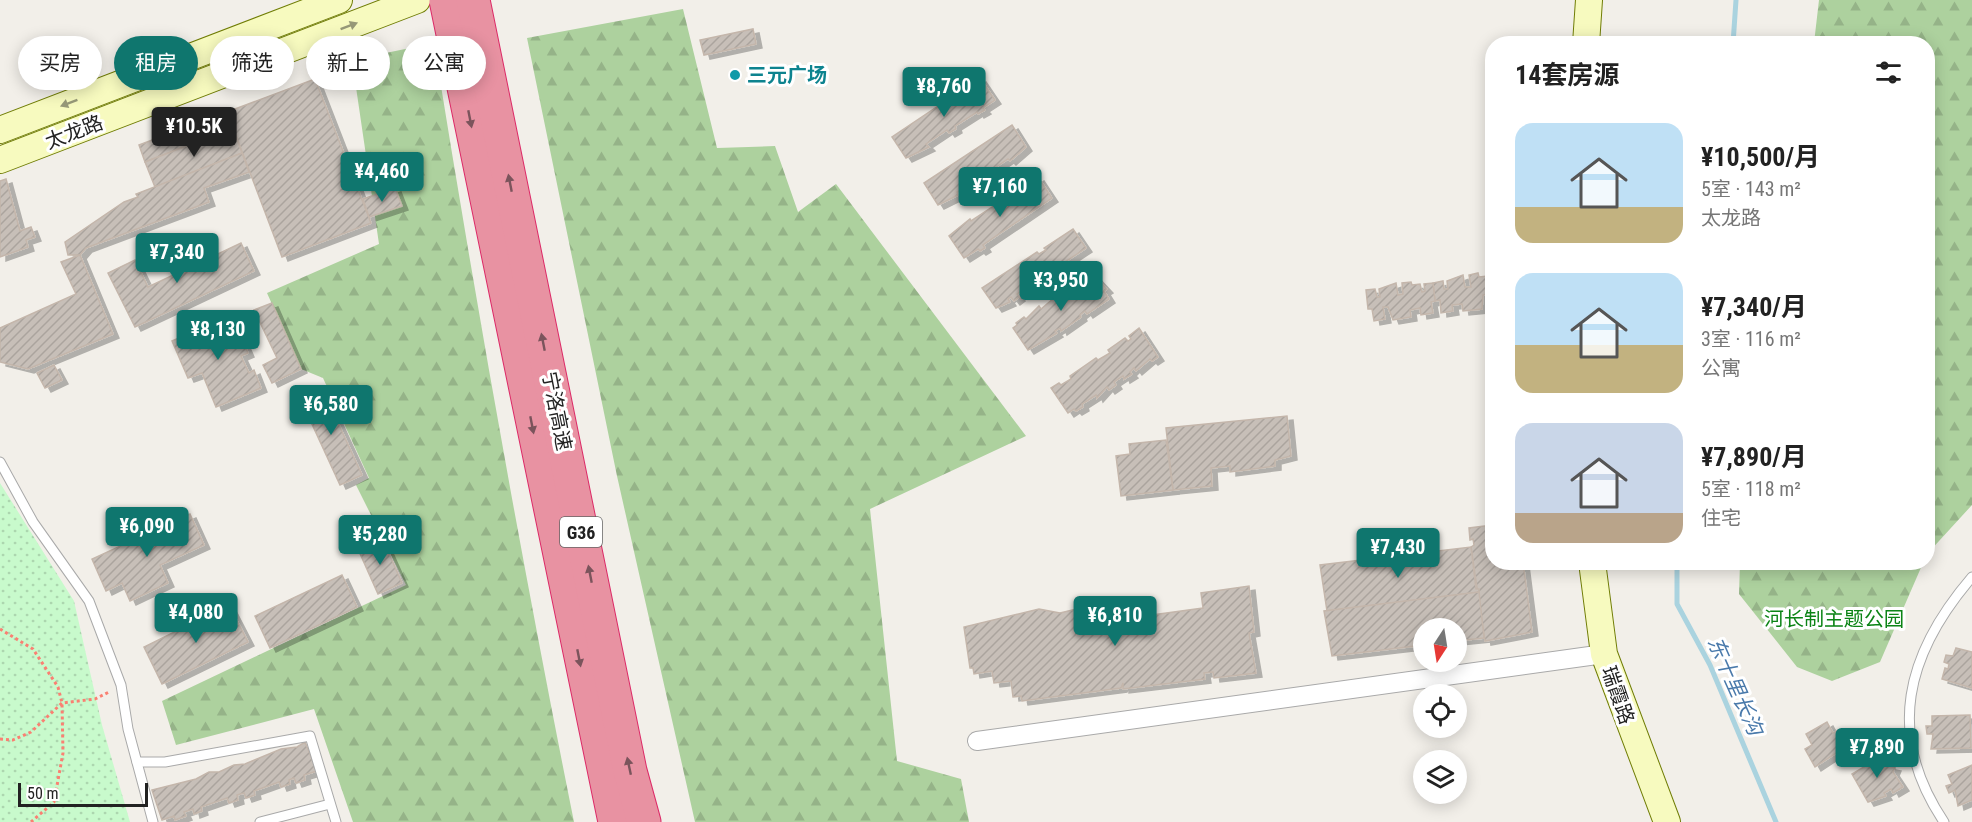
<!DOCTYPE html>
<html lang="zh">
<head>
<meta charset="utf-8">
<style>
  body { margin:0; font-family:"Roboto Condensed","Noto Sans SC",sans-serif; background:#f6f6f6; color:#222; height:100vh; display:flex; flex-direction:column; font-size:22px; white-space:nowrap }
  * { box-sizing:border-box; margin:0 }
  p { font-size:20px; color:#767676 }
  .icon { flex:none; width:33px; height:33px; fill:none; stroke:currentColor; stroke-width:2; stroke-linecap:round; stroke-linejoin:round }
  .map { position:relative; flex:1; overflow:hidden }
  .sheet { position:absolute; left:1485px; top:36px; width:450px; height:534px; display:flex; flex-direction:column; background:#fff; border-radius:24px; box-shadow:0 3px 15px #0003 }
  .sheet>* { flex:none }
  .top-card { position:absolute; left:18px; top:36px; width:570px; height:54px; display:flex; gap:12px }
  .needle { width:39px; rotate:192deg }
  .tools { position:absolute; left:1413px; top:618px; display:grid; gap:12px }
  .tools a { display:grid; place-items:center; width:54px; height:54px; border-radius:50%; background:#fff; box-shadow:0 3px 15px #0003; font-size:30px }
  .scale { position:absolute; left:18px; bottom:15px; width:130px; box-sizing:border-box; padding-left:6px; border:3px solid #222; border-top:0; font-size:16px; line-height:21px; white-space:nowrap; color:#222; -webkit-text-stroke:4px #fff; paint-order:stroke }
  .price { position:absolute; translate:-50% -51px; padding:0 14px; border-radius:6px; background:#0f766e; color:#fff; font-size:20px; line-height:39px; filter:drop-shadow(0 2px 3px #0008) }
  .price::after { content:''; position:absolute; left:50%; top:36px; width:18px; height:14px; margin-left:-9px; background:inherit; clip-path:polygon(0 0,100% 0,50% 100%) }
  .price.selected { background:#222; color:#fff }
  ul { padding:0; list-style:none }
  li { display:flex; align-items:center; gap:18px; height:150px; padding:0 30px }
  li span { display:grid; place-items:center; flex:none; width:168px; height:120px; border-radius:18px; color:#555 }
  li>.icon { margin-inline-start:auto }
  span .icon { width:72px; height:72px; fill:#fffc; stroke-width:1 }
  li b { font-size:26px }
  h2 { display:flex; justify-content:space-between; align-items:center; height:72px; padding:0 30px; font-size:26px }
  .pill { padding:0 21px; border-radius:27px; background:#fff; box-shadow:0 3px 15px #0003; font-size:21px; line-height:54px }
  .pill.selected { background:#0f766e; color:#fff }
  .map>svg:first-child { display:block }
</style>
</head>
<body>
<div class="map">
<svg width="1972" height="822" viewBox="0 0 1972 822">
  <defs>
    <pattern id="forest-firs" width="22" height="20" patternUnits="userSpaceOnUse" patternTransform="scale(1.5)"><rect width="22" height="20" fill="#add19e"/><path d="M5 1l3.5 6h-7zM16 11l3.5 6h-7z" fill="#95b388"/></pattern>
    <pattern id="park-dots" width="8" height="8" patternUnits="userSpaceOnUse" patternTransform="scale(1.5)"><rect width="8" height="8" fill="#c8facc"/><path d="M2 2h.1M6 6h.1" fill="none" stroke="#acd6af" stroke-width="1.8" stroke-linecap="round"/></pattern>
    <pattern id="building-hatch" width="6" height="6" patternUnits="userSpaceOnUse" patternTransform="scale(1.5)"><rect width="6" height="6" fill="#c7bfb8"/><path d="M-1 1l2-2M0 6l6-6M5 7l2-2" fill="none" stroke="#aba49e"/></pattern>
    <filter id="shadow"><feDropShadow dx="6" dy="4" stdDeviation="0" flood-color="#0004"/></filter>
  </defs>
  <rect width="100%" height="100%" fill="#f2efe9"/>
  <g fill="url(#forest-firs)">
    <path d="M1819,0H1972V505L1928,553V44L1814,43Z"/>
    <path d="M683,9L717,148L775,146L798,212L836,184L1026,436L870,509L897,761L961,779L969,822H695L617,476L527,38Z"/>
    <path d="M434,43C476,304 522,563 574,822H353L314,709L176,745L162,701L406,585L356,485L369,478L323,378L301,369L267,293L379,244L352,60Z"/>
    <path d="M1740,563V562L1923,563L1880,662L1832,681L1797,667L1739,594Z"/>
  </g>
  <path fill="url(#park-dots)" d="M0,483L74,601L102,725L130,822H0Z"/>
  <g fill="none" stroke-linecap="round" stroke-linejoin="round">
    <g stroke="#aad3df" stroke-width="5">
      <path d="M1733,44L1736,0"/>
      <path d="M1677,562V604L1710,665L1776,822"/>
    </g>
  </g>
  <g fill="url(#building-hatch)" stroke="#c4b6ab" stroke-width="1.5" filter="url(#shadow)">
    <path d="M753,29L756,44L704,55L700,40Z"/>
    <path d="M980,78L995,100L983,108L985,110L978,114L977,112L955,126L956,129L949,133L947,130L926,144L929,147L906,158L892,137Z"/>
    <path d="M315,79L371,223L282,257L227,112Z"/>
    <path d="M227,112L233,128L145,162L139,145Z"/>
    <path d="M1012,125L1026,147L1010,161L1008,159L986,174L987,176L980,181L978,179L957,192L958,195L938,205L924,183Z"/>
    <path d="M233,128L242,153L155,187L145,162Z"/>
    <path d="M242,153L249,172L204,188L209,202L86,248L80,255H68L65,242L124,202L138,197L136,194Z"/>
    <path d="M1038,177L1052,198L983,245L985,248L980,251L978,249L964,258L949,236L970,219L971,221Z"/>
    <path d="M6,179L20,231L31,227L35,237L26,240L28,247L0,257V181Z"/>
    <path d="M395,188L402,206L369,217L363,199Z"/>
    <path d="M1073,229L1086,248L1017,294L1019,297L1014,301L1011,297L1008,299L1010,302L996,308L982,288L1037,252L1039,254L1046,250L1044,248Z"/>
    <path d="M241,243L254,271L135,327L108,273L135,260L148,287Z"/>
    <path d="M80,255L113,334L28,369L0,362V328L76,294L61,262Z"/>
    <path d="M1091,272L1107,289L1104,291L1109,299L1087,314L1085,311L1080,315L1081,317L1061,331L1060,328L1055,331L1057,333L1028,350L1013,328L1017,325L1016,323L1024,317L1026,319L1039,306L1041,309L1061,292L1063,295L1076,282L1078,285Z"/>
    <path d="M1478,273L1479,277L1487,276L1488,284L1492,283V275V306L1489,307L1487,294L1483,295L1482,309L1463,311L1462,304L1452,305L1453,311L1441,313L1440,300L1435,301L1433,283L1443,281L1444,289H1448L1447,281L1463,275L1465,287H1471L1469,275Z"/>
    <path d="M1411,282L1412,285L1420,284L1422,292L1425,291L1424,284L1433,283L1435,301L1431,302L1433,313L1421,315L1420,308L1410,310L1411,317L1393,320L1388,307H1383L1385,319L1374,321L1372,309H1368L1366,290L1375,289L1377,297H1380L1379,289L1396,283L1398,295L1403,294L1402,283Z"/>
    <path d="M272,303L301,369L272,383L263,365L277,358L254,310Z"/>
    <path d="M232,316L248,353L241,356L249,373L254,370L261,388L216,407L202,373L188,378L172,341Z"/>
    <path d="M1139,328L1158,357L1152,361L1150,359L1136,371L1134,368L1130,372L1132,374L1124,379L1123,376L1114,382L1116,385L1109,390L1107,387L1097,398L1096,395L1082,404L1083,407L1076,411L1074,409L1068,413L1051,388L1059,383L1061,385L1071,379L1070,376L1096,358L1098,360L1110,353L1108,350L1125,338L1128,341L1131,339L1129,336Z"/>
    <path d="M54,365L62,380L45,388L37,373Z"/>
    <path d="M322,388L362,475L340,485L300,398Z"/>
    <path d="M1287,416L1291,456L1275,460V466L1230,472V466L1211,468L1212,486L1173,490L1166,428Z"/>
    <path d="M1166,440L1173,490L1121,496L1116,456L1130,454L1129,444Z"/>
    <path d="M190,514L204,545L160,565L168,583L130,601L122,583L106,591L92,559Z"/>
    <path d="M1492,525V562H1523L1532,632L1485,641L1471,547L1474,545L1473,539L1470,540L1469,528Z"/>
    <path d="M382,538L402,583L378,594L358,549Z"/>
    <path d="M1471,547L1476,589H1479V592L1327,611L1320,565Z"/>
    <path d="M342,575L357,607L270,648L255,616Z"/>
    <path d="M1249,586L1254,632L1249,633L1256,673L1214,678L1213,672L1204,673L1205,679L1123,689V683L1121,688L1022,701L1021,696L1013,697L1011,681L994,683L992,671L974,674L973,668H970L964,627L1039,609L1060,613L1093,605L1137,617L1203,608L1201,593Z"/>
    <path d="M1479,592L1484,638L1456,641V628H1424V645L1332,656L1324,611Z"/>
    <path d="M229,605L248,642L162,684L144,647Z"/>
    <path d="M1956,648L1972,652V688L1942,679L1945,668L1948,669L1949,664L1944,662L1946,655L1953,656Z"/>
    <path d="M1970,715L1971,748L1931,749L1933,734H1927L1926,726H1932V716Z"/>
    <path d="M1827,722L1833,733L1839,730L1851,743L1815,767L1805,749L1812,745L1806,734Z"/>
    <path d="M305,742L317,771L304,775L305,780L296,783L294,778L289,780L290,784L281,787L279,782L254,791L255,795L246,798L244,793L237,795L238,800L229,803L227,798L201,807L202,811L194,814L193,809L184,812L186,816L175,820L174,816L162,820L152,790L196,779L209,772H219L234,765L245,764L281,749L297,747Z"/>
    <path d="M1884,755L1890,766L1895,767L1893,772L1903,787L1893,793L1891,789L1884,793L1886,796L1868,802L1852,774Z"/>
    <path d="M1972,765V800L1958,806L1955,790L1949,793L1946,786L1952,784L1948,775Z"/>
  </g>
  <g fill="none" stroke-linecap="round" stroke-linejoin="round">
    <g stroke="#a9a9a9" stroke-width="11">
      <g id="lane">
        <path d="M0,462L33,522L89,601L121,685L128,729L153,822"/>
        <path d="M137,762H165L310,736L336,822"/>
        <path d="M260,822L330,804"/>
        <path d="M1944,822C1885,734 1906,654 1972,577"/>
      </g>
    </g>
    <g stroke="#a9a9a9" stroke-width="20">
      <path id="street" d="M977,741L1604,654"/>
    </g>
    <g stroke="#707d05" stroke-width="28">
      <g id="secondary">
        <path d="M1586,44L1589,0"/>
        <path d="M0,130L339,0"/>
        <path d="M0,160L417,0"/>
        <path d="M1592,562L1604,654L1667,822"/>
      </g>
    </g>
    <g stroke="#dc2a67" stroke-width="35">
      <g id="highway">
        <path d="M446,0L615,822"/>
        <path d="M473,0L630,771L644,822"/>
      </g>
    </g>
    <g stroke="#fa8072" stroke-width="3" stroke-dasharray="3 3" stroke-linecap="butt">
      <path d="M0,629L33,649L58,687L62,703L63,753L54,802L31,822"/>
      <path d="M0,739L13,740L31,732L62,703L95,699L109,692"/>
    </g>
    <use href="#lane" stroke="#fff" stroke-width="9"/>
    <use href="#street" stroke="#fff" stroke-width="18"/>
    <use href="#secondary" stroke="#f7fabf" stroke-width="26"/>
    <use href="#highway" stroke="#e892a2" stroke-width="33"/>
  </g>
  <defs><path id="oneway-solid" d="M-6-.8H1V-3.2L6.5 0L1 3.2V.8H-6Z" transform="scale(1.5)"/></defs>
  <g fill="#979978">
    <use href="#oneway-solid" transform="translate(349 26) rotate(-21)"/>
    <use href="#oneway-solid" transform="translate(69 103) rotate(159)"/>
  </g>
  <g fill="#7b545c">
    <use href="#oneway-solid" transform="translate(470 119) rotate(79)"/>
    <use href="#oneway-solid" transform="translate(510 183) rotate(-101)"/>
    <use href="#oneway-solid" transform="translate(543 342) rotate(-101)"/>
    <use href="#oneway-solid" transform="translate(532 425) rotate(79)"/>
    <use href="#oneway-solid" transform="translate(590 574) rotate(-101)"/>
    <use href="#oneway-solid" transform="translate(579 658) rotate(79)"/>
    <use href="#oneway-solid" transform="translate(629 766) rotate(-102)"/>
  </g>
  <circle fill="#0f9aa8" stroke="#fff" stroke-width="2" cx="735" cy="75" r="6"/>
  <g text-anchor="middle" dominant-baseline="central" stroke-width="6" stroke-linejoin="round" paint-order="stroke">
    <rect fill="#fff" stroke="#646464" stroke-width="1.5" x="560" y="517" width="42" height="30" rx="4.5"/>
    <g font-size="18" font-weight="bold" fill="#222">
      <text x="581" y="532">G36</text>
    </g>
    <g font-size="20" font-weight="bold" fill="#0d838f" stroke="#fff" text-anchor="start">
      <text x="747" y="75">三元广场</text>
    </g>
    <g font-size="20" fill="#222" stroke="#fff">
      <text transform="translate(74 132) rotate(-21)">太龙路</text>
      <text transform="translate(557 411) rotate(79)">宁洛高速</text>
      <text transform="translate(1618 695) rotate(71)">瑞霞路</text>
    </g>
    <g font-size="20" fill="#0c8416" stroke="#fff">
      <text x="1834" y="619">河长制主题公园</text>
    </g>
    <g font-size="21" font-style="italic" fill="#4a7aab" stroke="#fff">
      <text transform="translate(1735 686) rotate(66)">东十里长沟</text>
    </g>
  </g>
</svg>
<div class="tools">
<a><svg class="needle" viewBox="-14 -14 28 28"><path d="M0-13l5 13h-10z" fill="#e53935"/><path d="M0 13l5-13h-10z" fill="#767676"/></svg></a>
<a><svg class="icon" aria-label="locate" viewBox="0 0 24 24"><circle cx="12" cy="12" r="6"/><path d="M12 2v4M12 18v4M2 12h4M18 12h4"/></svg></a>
<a><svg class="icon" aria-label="layers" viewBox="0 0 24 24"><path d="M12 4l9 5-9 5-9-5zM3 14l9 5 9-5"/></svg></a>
</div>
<div class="scale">50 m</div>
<b class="price" style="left:944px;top:118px">¥8,760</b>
<b class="price selected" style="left:194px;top:158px">¥10.5K</b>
<b class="price" style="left:382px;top:203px">¥4,460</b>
<b class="price" style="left:1000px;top:218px">¥7,160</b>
<b class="price" style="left:177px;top:284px">¥7,340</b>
<b class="price" style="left:1061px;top:312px">¥3,950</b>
<b class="price" style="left:218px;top:361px">¥8,130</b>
<b class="price" style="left:331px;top:436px">¥6,580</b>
<b class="price" style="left:147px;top:558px">¥6,090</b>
<b class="price" style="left:380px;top:566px">¥5,280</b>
<b class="price" style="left:1398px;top:579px">¥7,430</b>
<b class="price" style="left:196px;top:644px">¥4,080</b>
<b class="price" style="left:1115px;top:647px">¥6,810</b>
<b class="price" style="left:1877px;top:779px">¥7,890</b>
<div class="top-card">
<a class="pill">买房</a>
<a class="pill selected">租房</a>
<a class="pill">筛选</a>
<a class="pill">新上</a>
<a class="pill">公寓</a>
</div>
<section class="sheet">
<h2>14套房源<svg class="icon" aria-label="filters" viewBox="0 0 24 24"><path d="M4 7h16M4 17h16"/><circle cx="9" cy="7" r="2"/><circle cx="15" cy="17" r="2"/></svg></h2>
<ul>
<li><span style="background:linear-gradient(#bfe0f5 70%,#c2b280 0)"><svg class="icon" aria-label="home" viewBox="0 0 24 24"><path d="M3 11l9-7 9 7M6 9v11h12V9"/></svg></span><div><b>¥10,500/月</b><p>5室 · 143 m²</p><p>太龙路</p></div></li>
<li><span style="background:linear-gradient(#bfe0f5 60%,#c2b280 0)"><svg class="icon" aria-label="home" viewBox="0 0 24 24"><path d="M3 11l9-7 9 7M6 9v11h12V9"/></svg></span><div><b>¥7,340/月</b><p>3室 · 116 m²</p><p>公寓</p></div></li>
<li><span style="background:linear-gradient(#c9d6e8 75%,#b9a48a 0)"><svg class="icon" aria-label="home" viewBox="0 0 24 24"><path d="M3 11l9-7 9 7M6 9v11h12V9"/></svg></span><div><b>¥7,890/月</b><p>5室 · 118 m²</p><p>住宅</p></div></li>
</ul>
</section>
</div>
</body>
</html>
